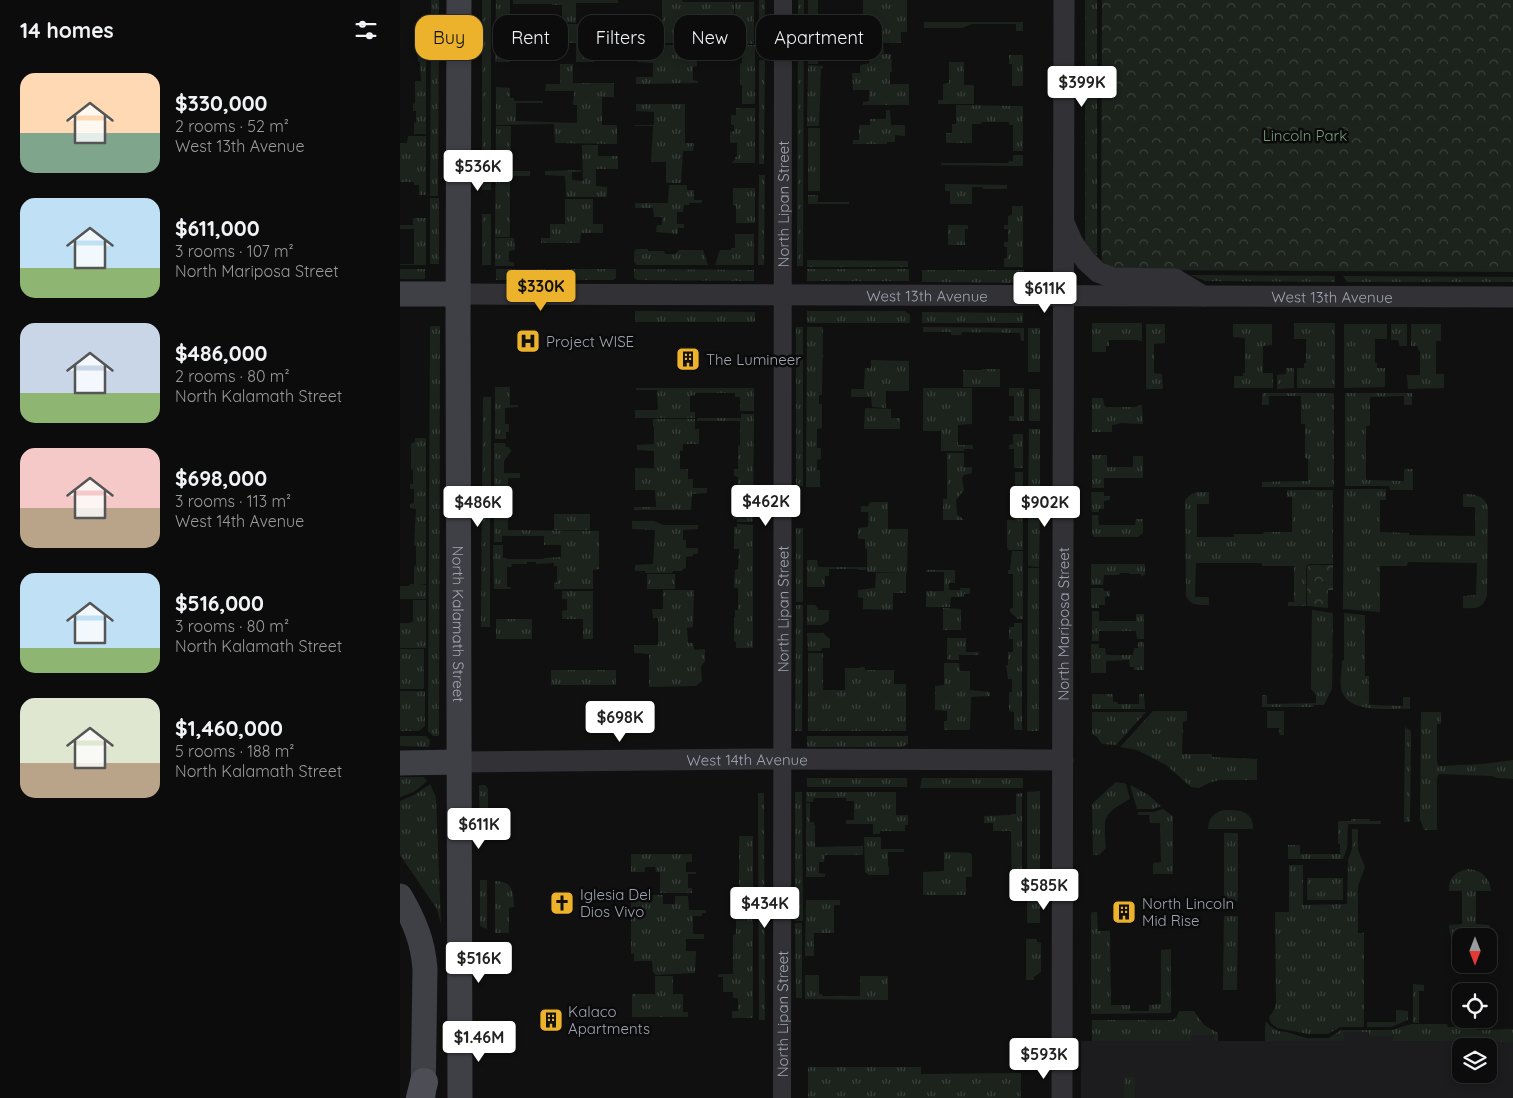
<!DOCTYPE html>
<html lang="en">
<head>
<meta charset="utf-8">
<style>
  body { margin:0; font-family:Quicksand,sans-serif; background:#151516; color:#f1f3f6; height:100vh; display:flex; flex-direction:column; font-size:19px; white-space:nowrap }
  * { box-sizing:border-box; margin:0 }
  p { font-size:16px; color:#9a9b9d }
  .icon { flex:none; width:28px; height:28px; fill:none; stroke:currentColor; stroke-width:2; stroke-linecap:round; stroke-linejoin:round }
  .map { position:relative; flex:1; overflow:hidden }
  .sheet { display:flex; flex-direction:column; background:#0c0c0d; width:400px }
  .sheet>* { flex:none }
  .guide { position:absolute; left:15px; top:15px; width:475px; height:45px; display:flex; gap:10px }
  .needle { width:32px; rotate:180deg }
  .controls { position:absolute; left:1052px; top:928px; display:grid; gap:10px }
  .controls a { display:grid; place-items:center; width:45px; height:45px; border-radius:10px; background:#0c0c0d; box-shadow:0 2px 8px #0003,0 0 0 1px #2c2c2e; font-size:25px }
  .price { position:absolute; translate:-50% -42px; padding:0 11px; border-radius:5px; background:#fff; color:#222; font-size:16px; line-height:32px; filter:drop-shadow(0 1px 2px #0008) }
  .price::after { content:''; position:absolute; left:50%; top:30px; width:15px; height:11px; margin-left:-8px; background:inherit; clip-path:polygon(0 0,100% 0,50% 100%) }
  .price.active { background:#ecb22c; color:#111 }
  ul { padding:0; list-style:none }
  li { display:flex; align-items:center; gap:15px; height:125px; padding:0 20px }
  li span { display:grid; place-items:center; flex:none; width:140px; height:100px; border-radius:15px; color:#555 }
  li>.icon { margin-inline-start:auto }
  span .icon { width:60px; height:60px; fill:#fffc; stroke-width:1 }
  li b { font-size:21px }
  h2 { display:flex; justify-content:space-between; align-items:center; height:60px; padding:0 20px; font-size:21px }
  .tag { padding:0 18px; border-radius:15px; background:#0c0c0d; box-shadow:0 2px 8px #0003,0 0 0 1px #2c2c2e; font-size:18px; line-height:45px }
  .tag.active { background:#ecb22c; color:#111 }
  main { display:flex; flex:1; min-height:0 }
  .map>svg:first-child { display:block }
</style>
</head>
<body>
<main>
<section class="sheet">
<h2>14 homes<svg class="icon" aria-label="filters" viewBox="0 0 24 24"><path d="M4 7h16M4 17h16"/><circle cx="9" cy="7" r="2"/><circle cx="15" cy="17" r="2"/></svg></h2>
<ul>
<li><span style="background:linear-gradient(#ffd9b3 60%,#7fa58c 0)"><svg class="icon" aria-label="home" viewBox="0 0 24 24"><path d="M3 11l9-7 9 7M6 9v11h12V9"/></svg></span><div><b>$330,000</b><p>2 rooms · 52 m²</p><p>West 13th Avenue</p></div></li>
<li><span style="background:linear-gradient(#bfe0f5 70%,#8fb573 0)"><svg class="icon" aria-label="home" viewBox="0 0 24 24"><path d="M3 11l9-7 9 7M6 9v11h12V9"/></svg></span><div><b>$611,000</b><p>3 rooms · 107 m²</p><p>North Mariposa Street</p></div></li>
<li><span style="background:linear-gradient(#c9d6e8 70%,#8fb573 0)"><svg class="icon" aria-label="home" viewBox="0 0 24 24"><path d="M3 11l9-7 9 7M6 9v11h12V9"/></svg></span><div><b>$486,000</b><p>2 rooms · 80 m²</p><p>North Kalamath Street</p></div></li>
<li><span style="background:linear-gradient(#f6c9c9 60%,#b9a48a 0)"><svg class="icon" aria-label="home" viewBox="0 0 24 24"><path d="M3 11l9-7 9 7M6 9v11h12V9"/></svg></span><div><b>$698,000</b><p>3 rooms · 113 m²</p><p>West 14th Avenue</p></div></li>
<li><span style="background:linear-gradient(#bfe0f5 75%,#8fb573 0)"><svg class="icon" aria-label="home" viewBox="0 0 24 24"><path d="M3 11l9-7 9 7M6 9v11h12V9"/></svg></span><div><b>$516,000</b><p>3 rooms · 80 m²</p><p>North Kalamath Street</p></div></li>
<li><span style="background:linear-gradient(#dfe7d0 65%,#b9a48a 0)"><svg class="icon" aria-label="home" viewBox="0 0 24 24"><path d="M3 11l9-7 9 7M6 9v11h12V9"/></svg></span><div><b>$1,460,000</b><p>5 rooms · 188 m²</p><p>North Kalamath Street</p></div></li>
</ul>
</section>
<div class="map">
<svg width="1113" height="1098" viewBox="0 0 1113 1098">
  <defs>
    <pattern id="grass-tufts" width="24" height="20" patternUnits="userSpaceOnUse" patternTransform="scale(1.25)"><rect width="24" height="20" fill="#1c231d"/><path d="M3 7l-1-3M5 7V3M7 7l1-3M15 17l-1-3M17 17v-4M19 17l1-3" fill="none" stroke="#3a403b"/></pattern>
    <pattern id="park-crowns" width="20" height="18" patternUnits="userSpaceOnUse" patternTransform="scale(1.25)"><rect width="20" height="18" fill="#1c231d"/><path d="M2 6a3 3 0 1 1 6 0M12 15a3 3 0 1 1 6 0" fill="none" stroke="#3a403b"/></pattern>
  </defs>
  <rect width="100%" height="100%" fill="#101011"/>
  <path fill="#1c1c1e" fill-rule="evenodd" d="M944,1032H969V1036H993V1041L1113,1042V1098H681V1041H791V1035H815V1041H944ZM1061,1046H1089V1074H1061Z"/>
  <g fill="url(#grass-tufts)">
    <rect x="31" y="0" width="8" height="31"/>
    <rect x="82" y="0" width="9" height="190"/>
    <path d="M96,0H110V62H95Z"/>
    <path d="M113,0H218V3H176V23L162,22V5H152L151,4H113Z"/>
    <path d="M262,0H282L283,2H334V23H308L307,25H293V43H265V33H257V43H238V21H262Z"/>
    <rect x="359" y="0" width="6" height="57"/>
    <path d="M398,0H404L403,266H397Z"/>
    <rect x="408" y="0" width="10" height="64"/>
    <path d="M463,0H507V32H501V43H462V27L451,26V22L463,21Z"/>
    <path d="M685,0H697V255H691L685,242Z"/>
    <path d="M335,2H354V44L339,43V33H335Z"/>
    <path d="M524,22H623V31H616V24H572L562,28H524Z"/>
    <path d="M168,24H188L187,42H195L194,62H176V43H168Z"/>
    <path d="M17,33H26V134H14V123L16,122V111H13V104L15,103V81H21L20,62H18Z"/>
    <path d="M31,33H39L38,196H30Z"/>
    <path d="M454,44H483L484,54H491L492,72H490V84H509V105H463V102L469,101V90H453L452,73H460V65L469,63V47H454Z"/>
    <path d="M236,45H297V66L293,67V80L298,81V83L236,84V77H253V63L237,62Z"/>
    <path d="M336,45H355V104H342V85H340V64L342,63V53L336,52Z"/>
    <path d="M609,55H623V86H612V64H609Z"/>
    <path d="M359,60H365L364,164H359Z"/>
    <path d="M549,62H564V85H574V104H538V100H543V84L549,83Z"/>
    <path d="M160,64H173V83H214V97H202V125H217V144L155,143L154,124L96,125V87L110,88V98H114V101H143V103H116V121L177,123V105H173L174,91H145L146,84H160Z"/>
    <path d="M408,65L423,66V68L421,69L419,126H407Z"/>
    <path d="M236,104H285V143H294L293,151H283L281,183H266V162H251L253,126H235V125H254V112L236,111Z"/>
    <path d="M556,105L623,106V151H613V125H609V122H582L581,124H572V143H546V133H552V124H556Z"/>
    <path d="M336,108H355V163H331L335,160V157H337V143H330V132L334,131V125H331V115H336Z"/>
    <path d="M486,110H490L491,125H505V136L495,135V142H487V144H453V140H459V125H470V119H486Z"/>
    <path d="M96,126H111L110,171H130V176H110V237H95Z"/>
    <rect x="408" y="128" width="12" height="63"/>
    <path d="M8,136H26V195H19V185H14V182H0V143H7Z"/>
    <path d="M182,145H198V156H218V169H196V186L207,187V197H166L165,176L145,175V171L181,170V172H172V180L183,181Z"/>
    <path d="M613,155H623V166L541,165V163H608L609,161H613Z"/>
    <path d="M359,175H365L364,265H358Z"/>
    <path d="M545,184L607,185V189H583L582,187H572V204H550V191H545Z"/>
    <path d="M269,185H287V190H294V200H302V203H289V205H284L283,212H277V224H284V228H278V234L256,232L257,225H262V217H254L253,208H235V203H268Z"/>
    <path d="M333,188H355V223H336V206L333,205Z"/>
    <path d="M408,195H418V202H449V204H408Z"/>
    <rect x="30" y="198" width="9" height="66"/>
    <path d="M165,199H193V224H203V233H181L180,243H141V238H150V224H165Z"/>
    <path d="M612,206H623V267H604V259L607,258V247H604V242H608V229H604V225H608V216L612,215Z"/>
    <rect x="82" y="214" width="9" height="51"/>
    <path d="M13,218H26V265H0V264H14V229H0V225H13Z"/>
    <path d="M548,225H568V229H565V245H548Z"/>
    <path d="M335,234H354V265H315L320,250H331V248H335Z"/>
    <path d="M95,238H114L115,250L109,251V262H114V266H95Z"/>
    <path d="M236,249H248V251H264L265,254H275L279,250H303L308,265H237L234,262V252Z"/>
    <path d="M407,260L508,261V267H407Z"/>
    <rect x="0" y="269" width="25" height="10"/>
    <path d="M96,269H216V278L213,280H96Z"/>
    <path d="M234,269L354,270V281L238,280L234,278Z"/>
    <rect x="407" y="269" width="102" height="12"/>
    <path d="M522,270H624V283L522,282Z"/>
    <path d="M790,275L935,276V282L805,281Z"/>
    <path d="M943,276L1113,277V282H947Z"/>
    <path d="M235,311L355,312V322H235Z"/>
    <path d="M407,311H505L510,315V323H407Z"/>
    <path d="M522,312L623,313V323H522Z"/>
    <path d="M692,323H742V341H739L738,340H709V346H706V352H692Z"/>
    <path d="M894,323H935V388H897V368H904V363H906V339H894Z"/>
    <path d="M746,324H765V343L754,344V373L762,374L763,389H746Z"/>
    <path d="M833,324H872V345L863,346V373H873V388H834V376H843V373H845V338L833,337Z"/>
    <path d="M944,324H987V339H975V363H977V368H985V387L944,388Z"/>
    <path d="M991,324H1007V346H1001L1000,347L998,340H991Z"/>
    <path d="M1011,324H1041V341H1036V374H1044V388L1008,389L1007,375H1020V351L1018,350V346H1011Z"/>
    <path d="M30,326H40L39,736H33L28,731Z"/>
    <rect x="396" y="327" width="7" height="159"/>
    <path d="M407,327H423L422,395H419V404H422V428L417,429V448H421V459L417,460V470H420V485L421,487H406Z"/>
    <path d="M523,327L624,328V341H621L620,333L562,332L561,335H551V332H523Z"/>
    <rect x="628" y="328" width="12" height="44"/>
    <path d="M471,360L509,361V391H486V408L472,407L471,397H451V389H464L465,368H471Z"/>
    <path d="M886,368H894V388L877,389V375L886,374Z"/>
    <path d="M582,369H600V387H563V370H582Z"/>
    <path d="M95,387H110V405H118V407L105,408V424H109V432H106V439H95Z"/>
    <path d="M236,388H354V411H340V397H335V393H295V395L290,396V412H295V418H235V410H258L257,390H236Z"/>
    <path d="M523,388H572V424L558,425V445H573V449H564V451H541V431H523Z"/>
    <path d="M609,388H624V421H609V416H614V396H609Z"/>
    <rect x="629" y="389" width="11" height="32"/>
    <path d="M862,393H934V487H862V482L908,481V459L905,458V424H901V396H869V405H862Z"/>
    <path d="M945,393H1012V405H1004V396L970,397V426H966V480L1004,481V469H1013V490H990L989,486H945Z"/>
    <path d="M83,397H91V492H82Z"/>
    <path d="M692,398H703L704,405L706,407H737L738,405H742L743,424L719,423V424L712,425V432H692Z"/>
    <path d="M465,408L491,409V418H500V429H464Z"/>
    <path d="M341,414H354L353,522H337V519H333V510L339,509V490H334V487L338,486V477L334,476V469H338V446L340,445V421H297V418H341Z"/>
    <path d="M253,419H295V429H299V444H283V450L280,451V469H254V451L237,450V445L254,444V427H253Z"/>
    <path d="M629,429H640V504H628Z"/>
    <path d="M613,434H623V468H614V449H609V445L613,444Z"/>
    <path d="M15,438H26V584H19L26,585V599H0V586H9L10,584H14V566L16,565V546H14L16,509L10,508V504L14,503V489H10V484H13V470L11,469V444L12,443L15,442Z"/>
    <path d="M94,443H105L106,447H109L110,450H112L104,461V473H120V478H108V488H104V492H94Z"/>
    <path d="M547,453H564V467H572V473L564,475L562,478L564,490L556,500L557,514L564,520H543V499H547Z"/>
    <path d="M692,455H707V467H733V456H743V478H704V488H692Z"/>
    <path d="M235,468L288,469V479H293V488H307V493L292,494L291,510H234V507H256L255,490H235Z"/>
    <path d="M615,472H623V550H609L607,548V520H615V506H610V503H615Z"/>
    <path d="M944,489H986V500H980V532L1009,533V535L1075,536V507H1063V494C1074,494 1084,495 1088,507L1087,595C1084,608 1075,609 1063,608V596L1076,595L1077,563L1008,562L1007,566H980V612L943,609Z"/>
    <path d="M887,490H933V564H909L906,567V606H888V602H894V566H862V563H796L795,597H809V605C799,605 791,606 786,596L785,501C791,491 797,492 809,492V504H797V537H834V534H863L864,532H892V497H887Z"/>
    <path d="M691,492H704V496H710V500L704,501V509H699V512H692Z"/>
    <path d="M94,493H103V500H107L108,530L199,531V569L193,570V589H154V583L157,582V566H154V563L136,564V562H127V564H112L111,567H107V587H111V589H94L93,545H103V558H107V559H143L144,558L161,557V545H144V536H102V542H94Z"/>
    <path d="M82,494H90V627H81Z"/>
    <path d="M470,502H488V529H508L507,573L467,572V549L465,548V539H458V528L468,527V523H469L468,512H461V506H468Z"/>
    <path d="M628,506H640L639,567L628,566Z"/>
    <rect x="154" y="514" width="36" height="16"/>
    <path d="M692,515H698L699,525H735L736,519H743V533L738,537H694L692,534Z"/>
    <path d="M232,521H254L263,525H298V529L283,530V540H286V548H298V554H293V556L286,557V568L283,569L282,571H273L272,573H245V571H235V565L253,564L255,530L232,529Z"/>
    <path d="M337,524L353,525V648H336V642H334V617H335V610H338V588H334L335,570L338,569L339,549H334V527H337Z"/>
    <rect x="396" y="528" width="7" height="74"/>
    <path d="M612,551H623V619H618L610,612V609L613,608V574H608V570H610Z"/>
    <path d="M407,560H417L418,567H466V570H458V569H429V576H425V587H407Z"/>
    <path d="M691,564H745V574L741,577V574H729V573H720L719,575H704L703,585H691Z"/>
    <path d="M628,568H639V731H627Z"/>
    <path d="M526,570H555V583H549V590H560V588H570V594H564V597H551L550,607H526V591H544V572H526Z"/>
    <path d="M476,573H506V593H493V610L463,609V598L458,597V590L475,588Z"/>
    <rect x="247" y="574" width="28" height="15"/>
    <path d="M691,588H703L704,591H710V596L705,597V605H699V608H691Z"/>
    <path d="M263,590H294L293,627L287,628L288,643H293L294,650L305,649V661L301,666L302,681L296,686L249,687V654L234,653V645H258V618H253L252,609H263Z"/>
    <path d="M162,591H193V639H183V619H162V611L167,610V599H162Z"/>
    <path d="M13,600H26V648H0V623H9L10,622H13Z"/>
    <path d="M396,605H403L402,731H395Z"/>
    <path d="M407,605H415L419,610H429V621L422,625H407Z"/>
    <path d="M543,608L561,609V630H543Z"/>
    <path d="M912,610L933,613L932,689L924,705H914V707H862V695H867V704L916,703V695L911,689Z"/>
    <path d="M692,611H699V621H736V614H744V639H737L736,631H699V641H692Z"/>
    <path d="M944,613L965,615V676H969V705L1003,706V697H1010V709C991,708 950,714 942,692C939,683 942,670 942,661L944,660Z"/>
    <rect x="96" y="619" width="36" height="20"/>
    <path d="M614,623H622V730H614V712L609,711V692H612V679H608L606,665H608V652H613V639H609V627H614Z"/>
    <path d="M407,633H423L430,639V648H422L421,651H408Z"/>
    <path d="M547,638H566V652H579V655H559V660H547Z"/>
    <path d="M738,642H744V670H734V667H730L729,660L706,661V673H691V644H699V648H705L706,655H733L734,648H738Z"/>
    <rect x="0" y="649" width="24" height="40"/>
    <path d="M408,653H423V690H445V668H460V667H465V670H494V684H506V731H408Z"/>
    <path d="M544,663H559L560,671H570V690L590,692V696L571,697L570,730H544V721H547V711L535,710V686L544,685Z"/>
    <rect x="151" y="670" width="65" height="15"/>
    <path d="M0,691H25V726L19,731H0Z"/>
    <path d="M692,694H713V702H717L718,704H739V694H744L745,709H692Z"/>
    <path d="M753,711H787V721L783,722L782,754H812V757L857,759V780H819L809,783L799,788L791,787L766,765L737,750L720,747Z"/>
    <path d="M867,711H884V735H880L879,728H867Z"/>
    <path d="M692,712H746L716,745L702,744L697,737L692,734Z"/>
    <path d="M1021,712H1041V724H1037V763L1039,766L1083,764L1113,760V779L1097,778L1092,776L1039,774L1037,778V830H1024L1020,819Z"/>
    <path d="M1005,727L1011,731L1010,822H1004Z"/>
    <path d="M0,736H26L30,740L29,747L0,746Z"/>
    <path d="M407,736H508V744L502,747H407Z"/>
    <path d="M0,777H24L27,781L14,792L0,797Z"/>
    <rect x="407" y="778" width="100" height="9"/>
    <path d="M522,778H623V788H520Z"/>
    <path d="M716,782L726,784L730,799C701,815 704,817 706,848L699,855H693L692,804Z"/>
    <path d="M30,784L36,797L41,924L37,909L0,855V801L16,794Z"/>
    <path d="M79,785H85L88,789V834L80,830Z"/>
    <path d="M730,785L747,794L761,806L753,809H737Z"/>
    <path d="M640,791V923H627V792Z"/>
    <path d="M395,792H402L403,921H395Z"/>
    <path d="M406,792H496V815H508V825H505V831H480V834H473V824H446V820H454V801H446V798H414L413,802H406Z"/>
    <path d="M358,793H364L365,1020H359Z"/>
    <path d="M622,793V895H612L611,831H593V823H584V816L611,815V814H616V794Z"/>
    <path d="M406,803H410V822H414V825H415V847L463,846V855H425L424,862H419V873L425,874V877H406Z"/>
    <path d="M763,809L773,816V874H753V863L761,862L760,823H750L749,815H738V812H754Z"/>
    <path d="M824,810C839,810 853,810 853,829H808C808,819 814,812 824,810Z"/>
    <path d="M952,819H970V821H981V824H948L947,848L943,859H888V845H900V854H940V844H938V821H951Z"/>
    <path d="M952,829H958V850L965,867L958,886V933H964V1027H940L928,1034H908L877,1028L871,1023L869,1017L874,1010L876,1004L875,912H889V865H903V905L947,904L948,860L952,849Z"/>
    <path d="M824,833H838V901L824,900Z"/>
    <path d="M339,836H353V1018H332V1011H338V998H333V992H323V977H318V974H333V935L336,934V916L333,915V913H339Z"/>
    <path d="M464,837H481V849H504V852H488V867H489V875H468L467,873H465Z"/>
    <path d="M544,852L570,853L572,855V877H566V895H523V872L544,871Z"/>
    <path d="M231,854H292V862H286V872H296V874H288V888H292V893H260V872H256L255,867H245V872H231Z"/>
    <path d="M1068,869C1081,870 1090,877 1091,891H1076V924L1090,925L1088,936H1061V946C1052,941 1049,935 1049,925L1062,924V891H1049C1048,878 1056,871 1068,869Z"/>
    <rect x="907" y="878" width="36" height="22"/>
    <path d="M80,880H87V929L80,926Z"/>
    <path d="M95,881C113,881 114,893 114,907L109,908V933H95Z"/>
    <path d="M231,895H263V904H275V896H288L289,910H306V913H302V916H293V934H304V939H286V951H296L295,973L255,975V973H253L252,961H234V954H231Z"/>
    <path d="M406,900H440V905H434V933H414V956H405Z"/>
    <path d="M692,912H697L698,931H710L711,1005H730V1011H749V1005L761,1004V950L771,949V1013L691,1014V914Z"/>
    <path d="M824,916H838L837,990H823Z"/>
    <path d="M395,923H402V998H396Z"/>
    <path d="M626,939H637V942L641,943V972L634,977V980H626Z"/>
    <path d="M405,975H419V994H422V996H460V976H488V1000L405,999Z"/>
    <path d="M255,976H273V994H283V1012H288V1017H232V994H255Z"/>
    <path d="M1013,984L1024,985V991H1019V1023H1013Z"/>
    <path d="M996,1010L1008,1011V1020L991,1027H967V1022H996Z"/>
    <path d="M779,1011H794L804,1025L818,1033V1041H815L814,1035H791V1041H692V1020H772L776,1018Z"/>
    <path d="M866,1021L870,1026L878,1031L887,1032L906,1038H929L941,1030H992L1011,1024H1047L1048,1027H1076L1077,1030L1113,1029V1042L993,1041V1036H969V1032H944V1041H865V1028Z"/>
    <path d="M408,1067H521V1074L621,1073V1098H408Z"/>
    <rect x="724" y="1077" width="11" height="21"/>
  </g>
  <g fill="url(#park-crowns)">
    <path d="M702,0H1113V272L731,270C720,269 711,268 702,261L701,245Z"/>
    <path d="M909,565H933V590H928V608L907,606V568Z"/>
  </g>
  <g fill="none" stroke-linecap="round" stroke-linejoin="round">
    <path stroke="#313136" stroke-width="18" id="s1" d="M382,1098L383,0"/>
    <g stroke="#313136" stroke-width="21">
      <path d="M665,225L672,241L677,249L686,261L698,272L713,278L775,279L803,296"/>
      <path id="s2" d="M58,294L1113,297"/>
      <path id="s3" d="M59,762L355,759L663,760"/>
      <path id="s4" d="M662,1098L664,0"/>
    </g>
    <g stroke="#3f4046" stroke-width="25">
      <path id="s5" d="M59,0L58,324L60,1098"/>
      <path d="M0,294H58"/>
      <path d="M0,763L59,762"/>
      <path d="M0,896C14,920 23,941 25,969L23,1098"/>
    </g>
    <path stroke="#4d4e55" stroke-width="28" d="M20,1098L24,1082"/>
  </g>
  <defs>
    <g id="hospital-square" transform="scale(1.25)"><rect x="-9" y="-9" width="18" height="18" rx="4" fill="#ecb22c" stroke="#0b0b0c"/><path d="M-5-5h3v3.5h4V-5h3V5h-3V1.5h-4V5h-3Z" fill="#111"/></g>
    <g id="building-square" transform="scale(1.25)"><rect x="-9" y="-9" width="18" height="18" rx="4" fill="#ecb22c" stroke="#0b0b0c"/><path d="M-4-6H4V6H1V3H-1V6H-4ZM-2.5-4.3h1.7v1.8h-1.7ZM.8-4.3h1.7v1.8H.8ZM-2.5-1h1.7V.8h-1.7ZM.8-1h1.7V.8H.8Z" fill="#111"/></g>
    <g id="church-square" transform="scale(1.25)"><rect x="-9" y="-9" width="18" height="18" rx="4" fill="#ecb22c" stroke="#0b0b0c"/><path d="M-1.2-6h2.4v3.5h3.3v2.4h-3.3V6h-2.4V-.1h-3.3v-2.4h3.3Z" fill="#111"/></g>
  </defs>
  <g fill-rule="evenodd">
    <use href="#hospital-square" x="128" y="341"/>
    <use href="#building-square" x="288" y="359"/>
    <use href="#church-square" x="162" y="903"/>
    <use href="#building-square" x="724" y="912"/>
    <use href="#building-square" x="151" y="1020"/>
  </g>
  <g text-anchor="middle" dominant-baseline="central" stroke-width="5" stroke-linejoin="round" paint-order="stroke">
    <g font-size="15" fill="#789c7c" stroke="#0b0b0c">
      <text x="905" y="135">Lincoln Park</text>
    </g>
    <g font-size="15" fill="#a1a5b1" stroke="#0b0b0c">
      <text stroke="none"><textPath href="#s1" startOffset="894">North Lipan Street</textPath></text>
      <text stroke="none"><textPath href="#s2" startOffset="469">West 13th Avenue</textPath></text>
      <text stroke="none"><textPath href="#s2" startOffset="874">West 13th Avenue</textPath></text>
      <text stroke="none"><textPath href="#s1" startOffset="489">North Lipan Street</textPath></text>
      <text stroke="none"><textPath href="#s5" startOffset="624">North Kalamath Street</textPath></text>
      <text stroke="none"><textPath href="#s4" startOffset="474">North Mariposa Street</textPath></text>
      <text stroke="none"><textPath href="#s3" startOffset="288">West 14th Avenue</textPath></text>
      <text stroke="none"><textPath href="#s1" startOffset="84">North Lipan Street</textPath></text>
    </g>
    <g font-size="15" fill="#a1a5b1" stroke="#0b0b0c" text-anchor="start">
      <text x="146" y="341">Project WISE</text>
      <text x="306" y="359">The Lumineer</text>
      <text x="180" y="894">Iglesia Del<tspan x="180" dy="17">Dios Vivo</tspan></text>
      <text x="742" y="903">North Lincoln<tspan x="742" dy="17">Mid Rise</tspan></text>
      <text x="168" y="1011">Kalaco<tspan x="168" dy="17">Apartments</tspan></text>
    </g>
  </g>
</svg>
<div class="controls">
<a><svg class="needle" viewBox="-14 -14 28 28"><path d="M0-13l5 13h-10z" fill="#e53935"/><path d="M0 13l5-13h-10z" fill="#9a9b9d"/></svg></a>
<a><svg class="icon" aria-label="locate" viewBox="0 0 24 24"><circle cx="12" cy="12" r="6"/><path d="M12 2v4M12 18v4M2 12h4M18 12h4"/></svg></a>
<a><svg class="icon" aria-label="layers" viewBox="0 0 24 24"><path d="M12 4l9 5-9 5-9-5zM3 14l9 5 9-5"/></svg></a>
</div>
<b class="price" style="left:682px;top:108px">$399K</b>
<b class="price" style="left:78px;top:192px">$536K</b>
<b class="price active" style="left:141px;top:312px">$330K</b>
<b class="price" style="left:645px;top:314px">$611K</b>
<b class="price" style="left:366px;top:527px">$462K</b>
<b class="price" style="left:78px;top:528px">$486K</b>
<b class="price" style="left:645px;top:528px">$902K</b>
<b class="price" style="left:220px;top:743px">$698K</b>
<b class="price" style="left:79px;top:850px">$611K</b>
<b class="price" style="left:644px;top:911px">$585K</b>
<b class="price" style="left:365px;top:929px">$434K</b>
<b class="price" style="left:79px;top:984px">$516K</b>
<b class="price" style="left:79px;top:1063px">$1.46M</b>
<b class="price" style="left:644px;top:1080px">$593K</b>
<div class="guide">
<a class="tag active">Buy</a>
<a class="tag">Rent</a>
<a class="tag">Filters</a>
<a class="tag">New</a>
<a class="tag">Apartment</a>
</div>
</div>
</main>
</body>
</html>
